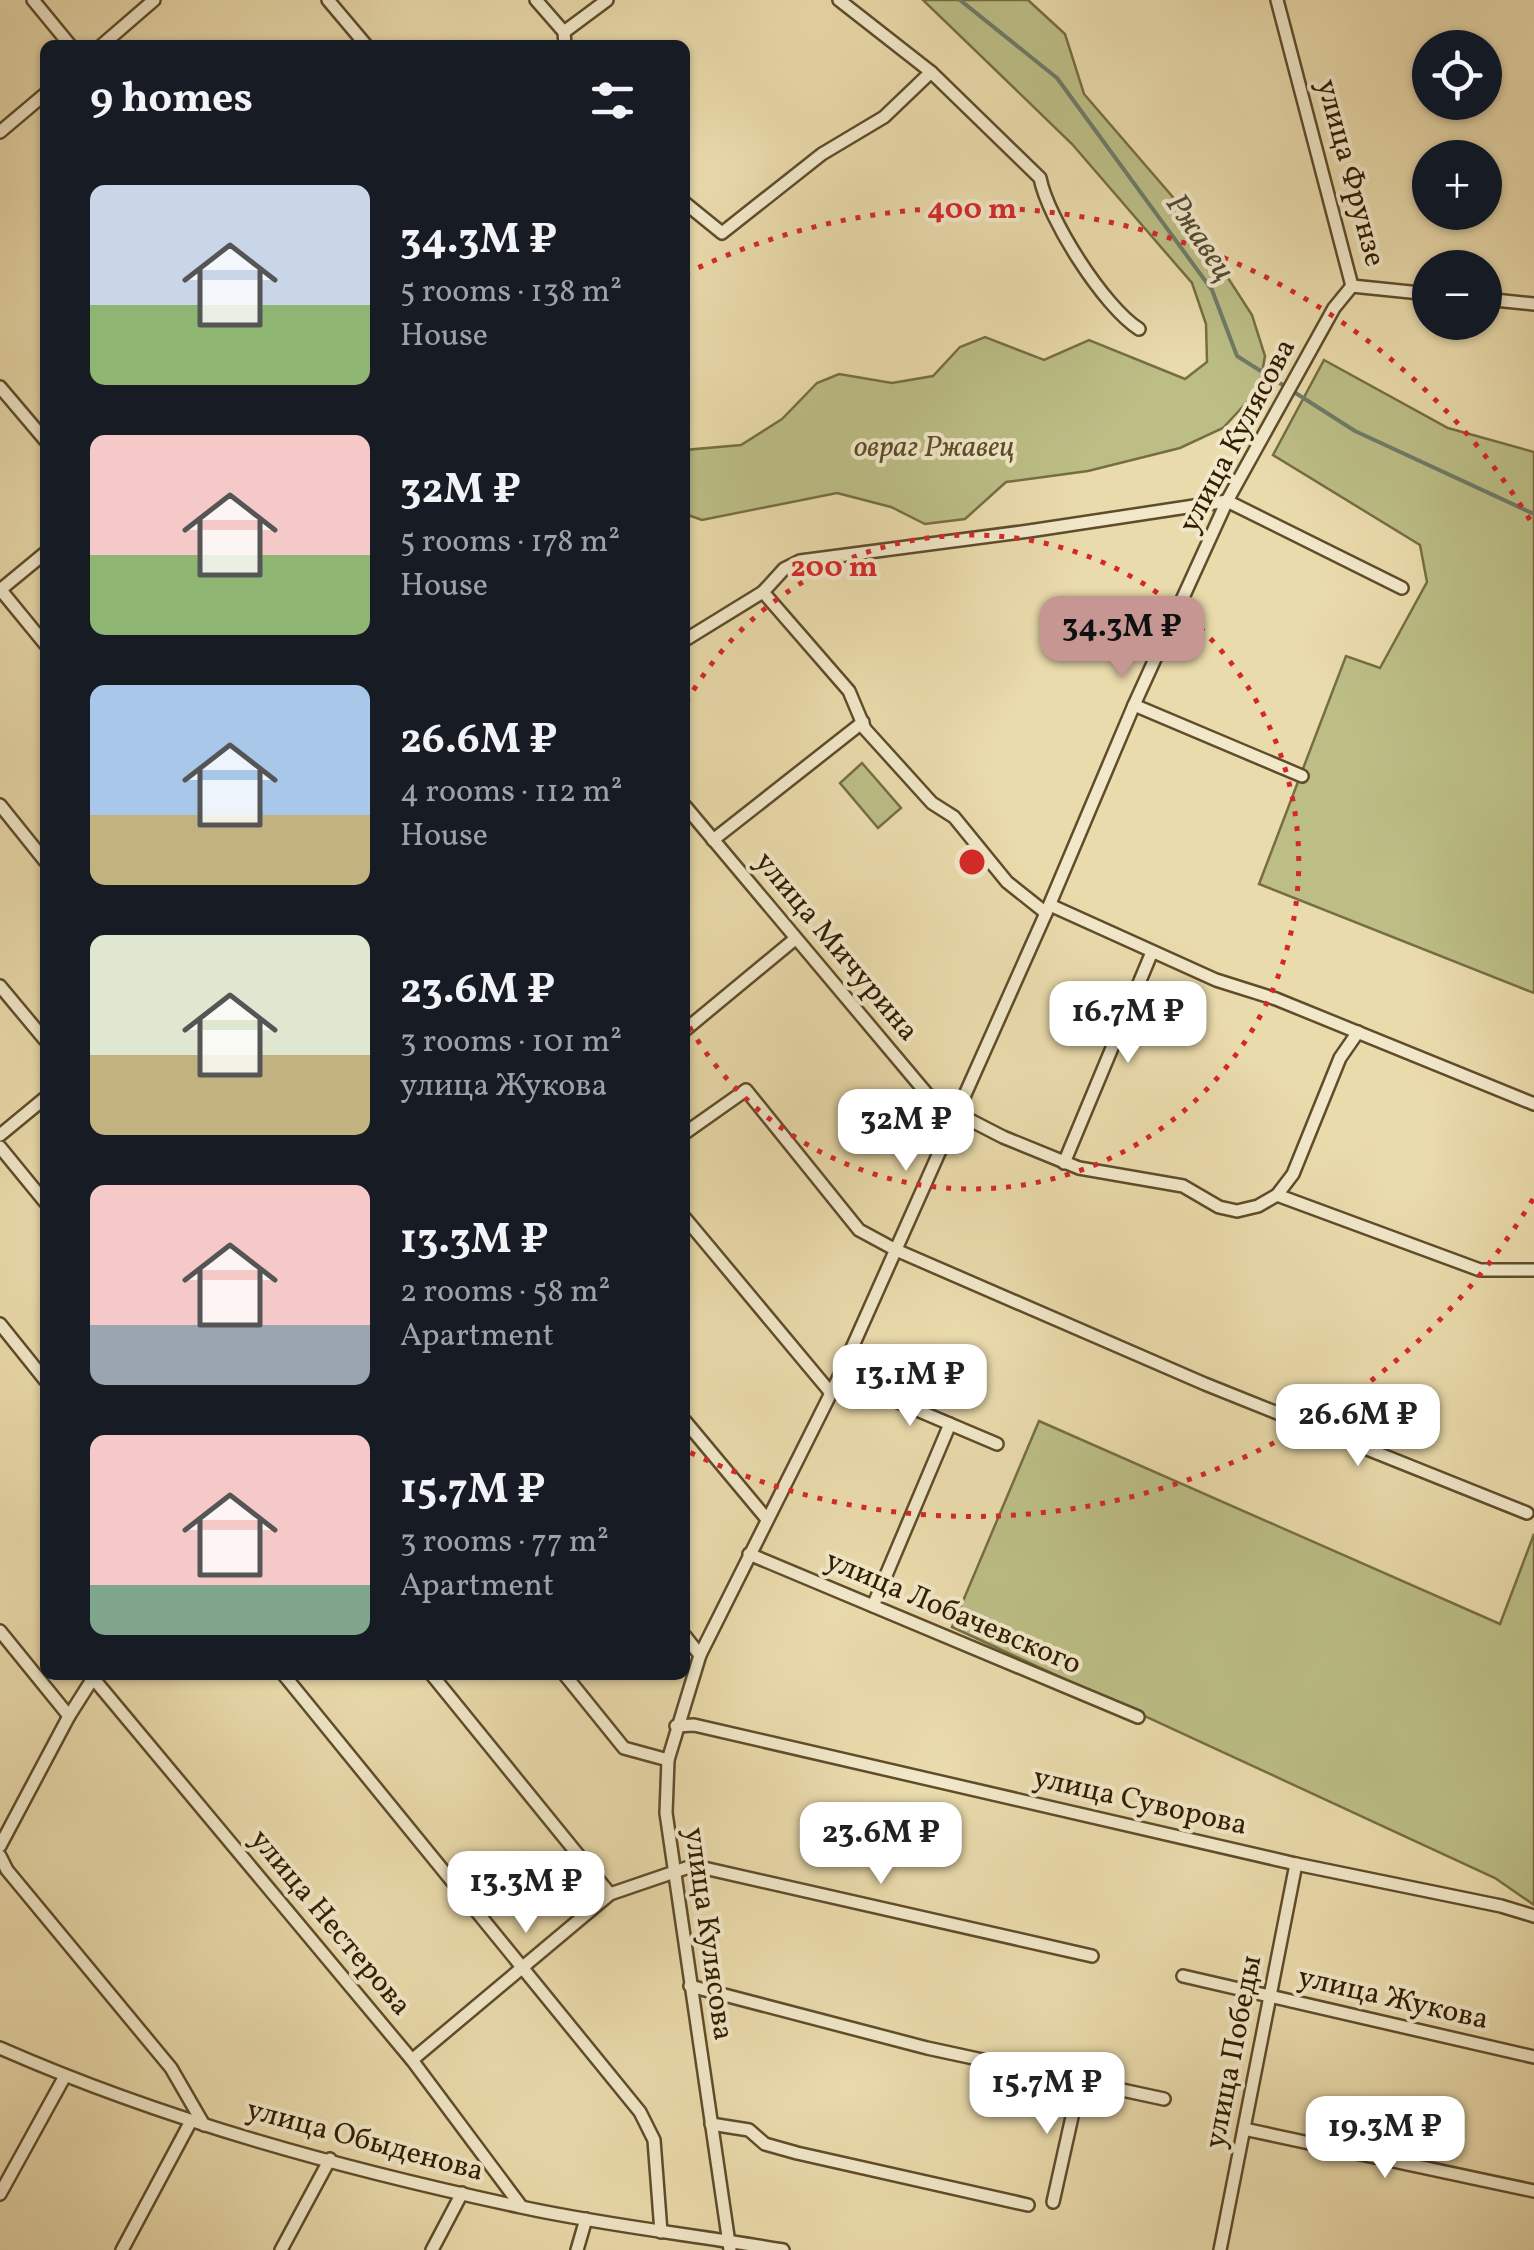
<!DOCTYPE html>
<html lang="en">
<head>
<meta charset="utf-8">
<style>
  body { margin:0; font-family:Vollkorn,serif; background:#242831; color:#f1f3f6; height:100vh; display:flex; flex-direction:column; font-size:38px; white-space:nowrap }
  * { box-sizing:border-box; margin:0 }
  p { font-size:32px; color:#9ea1a6 }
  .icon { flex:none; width:55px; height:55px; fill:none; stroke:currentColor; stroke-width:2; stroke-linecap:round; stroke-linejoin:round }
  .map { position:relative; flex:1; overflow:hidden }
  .side { position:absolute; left:40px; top:40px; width:650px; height:1640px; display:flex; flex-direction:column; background:#171b24; border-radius:15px; box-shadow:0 2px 8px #0004 }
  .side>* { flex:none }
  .tools { position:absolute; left:1412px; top:30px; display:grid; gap:20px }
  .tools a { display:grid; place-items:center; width:90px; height:90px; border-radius:50%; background:#171b24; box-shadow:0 2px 8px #0004; font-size:50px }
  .price { position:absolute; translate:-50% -85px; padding:0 22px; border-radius:20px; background:#fff; color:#222; font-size:32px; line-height:65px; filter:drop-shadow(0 2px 5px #0008) }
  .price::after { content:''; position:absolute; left:50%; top:60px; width:30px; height:22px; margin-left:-15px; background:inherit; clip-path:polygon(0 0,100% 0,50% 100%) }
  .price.selected { background:#c59692; color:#111 }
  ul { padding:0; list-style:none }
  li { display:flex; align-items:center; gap:30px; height:250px; padding:0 50px }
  li span { display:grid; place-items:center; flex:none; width:280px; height:200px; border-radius:15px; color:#555 }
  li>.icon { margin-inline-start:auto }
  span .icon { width:120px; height:120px; fill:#fffc; stroke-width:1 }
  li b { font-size:42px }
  h2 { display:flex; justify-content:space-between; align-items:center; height:120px; padding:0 50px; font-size:42px }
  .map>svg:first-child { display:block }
</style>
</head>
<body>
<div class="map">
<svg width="1534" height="2250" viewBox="0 0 1534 2250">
  <rect width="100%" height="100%" fill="#eadbac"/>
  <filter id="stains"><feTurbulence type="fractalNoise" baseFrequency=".002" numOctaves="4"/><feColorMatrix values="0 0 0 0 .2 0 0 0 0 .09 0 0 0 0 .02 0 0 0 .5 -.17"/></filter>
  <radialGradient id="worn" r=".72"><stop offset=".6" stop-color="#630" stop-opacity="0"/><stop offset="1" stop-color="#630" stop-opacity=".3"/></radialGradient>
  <g fill="#bcbe86" stroke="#766e43" stroke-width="2.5">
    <path d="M923,0H1028L1065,34L1084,94L1184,210L1252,315L1265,356L1259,389L1223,428L1180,448L1088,471L1006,482L965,519L925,524L891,507L837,493L702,520L685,514V450L741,445L782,419L817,383L839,374L892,383L933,376L960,347L985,337L1044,360L1089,340L1185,379L1207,362L1206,324L1192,283L1072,144Z"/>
    <path d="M1324,360L1448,428L1534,452V993L1259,884L1346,656L1380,668L1427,582L1420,545L1273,455Z"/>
    <path d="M862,763L901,808L878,828L840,783Z"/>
    <path d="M1039,1421L1500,1624L1534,1534V1905L1495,1878L952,1627Z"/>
  </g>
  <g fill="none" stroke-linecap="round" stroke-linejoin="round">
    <g stroke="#6f7b69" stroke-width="4">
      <path d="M960,0L1057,78L1212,290L1237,356L1286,387"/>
      <path d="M1294,392L1355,431L1534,514"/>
    </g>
    <g stroke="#5f4c2b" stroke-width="16">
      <g id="minor">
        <path d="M33,0L70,45"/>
        <path d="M328,0L366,45"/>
        <path d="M536,0L564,32L565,45"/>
        <path d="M839,0L931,72L1040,178C1048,219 1104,307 1139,329"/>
        <path d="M1277,0L1352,286"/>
        <path d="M564,32L607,0"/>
        <path d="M102,45L154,0"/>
        <path d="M0,132L45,94"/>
        <path d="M685,203L722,233L822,154L884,117L931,72"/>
        <path d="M1352,286L1430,294"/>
        <path d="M1485,299L1534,304"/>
        <path d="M0,387L45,440"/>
        <path d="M0,589L45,644"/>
        <path d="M0,590L45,553"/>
        <path d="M763,592L849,691L865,729L932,803L954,817L1007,882L1046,913"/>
        <path d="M685,640L763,592L784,569L800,561L1029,531L1227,501L1402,588"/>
        <path d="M1134,705L1302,776"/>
        <path d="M0,805L45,861"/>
        <path d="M685,806L933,1101L1003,1137L1079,1168L1183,1186L1219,1207L1237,1211L1258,1206L1277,1195L1293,1174L1340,1058L1358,1032"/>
        <path d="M713,840L863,722"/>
        <path d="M1050,905L1216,980L1276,999L1534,1104"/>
        <path d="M0,986L45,1040"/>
        <path d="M685,1030L795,939"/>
        <path d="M685,1133L746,1090L859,1230L896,1250L1205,1384L1527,1513"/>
        <path d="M0,1135L45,1098"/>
        <path d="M0,1147L45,1202"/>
        <path d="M1064,1163L1152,952"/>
        <path d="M1277,1195L1480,1270H1534"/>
        <path d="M685,1218L831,1393"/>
        <path d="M0,1324L45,1380"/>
        <path d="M839,1377L997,1444"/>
        <path d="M685,1421L766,1518"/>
        <path d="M749,1554L1138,1717"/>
        <path d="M873,1606L950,1424"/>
        <path d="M0,1631L69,1716"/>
        <path d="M685,1636L700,1655"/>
        <path d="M284,1675L640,2112L654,2140L661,2232"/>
        <path d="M432,1675L610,1894"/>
        <path d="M565,1675L624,1748L668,1760"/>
        <path d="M93,1678L412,2060L521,2206"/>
        <path d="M676,1726L694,1725L1296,1864L1501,1906L1534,1916"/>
        <path d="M0,1846L69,1716L95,1675"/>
        <path d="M0,1856L7,1870L171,2068L204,2125"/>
        <path d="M1183,1976L1534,2057"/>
        <path d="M690,1986L927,2048L1164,2099"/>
        <path d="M0,2048C166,2121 344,2169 521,2207C608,2226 696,2235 783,2250"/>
        <path d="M412,2060L610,1894L689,1867L704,1868L1092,1956"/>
        <path d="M711,2124L749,2130L765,2144L797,2153L1028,2205"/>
        <path d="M1244,2129L1534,2191"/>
        <path d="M0,2194L65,2076"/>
        <path d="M1053,2202L1080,2081"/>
        <path d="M122,2250L191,2121"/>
        <path d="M281,2250L330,2159"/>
        <path d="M432,2250L462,2193"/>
        <path d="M577,2250L586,2219"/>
        <path d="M730,2250L666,1813L668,1760L700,1655L839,1377L1046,913L1134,705L1227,501L1334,308L1352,286"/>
        <path d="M1220,2250L1296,1864"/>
      </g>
    </g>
    <use href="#minor" stroke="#f1e8c9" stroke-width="11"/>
  </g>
  <g fill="none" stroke="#d62828" stroke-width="5" stroke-dasharray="5 10">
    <path d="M686 703A327 327 0 1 1 686 1021"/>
    <path d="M1533 1199A654 654 0 0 1 685 1450M685 274A654 654 0 0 1 1533 525"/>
  </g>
  <g text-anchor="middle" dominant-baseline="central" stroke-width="8" stroke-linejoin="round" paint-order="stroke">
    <g font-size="30" fill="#311d00" stroke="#f1e8c9">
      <text transform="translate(1350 173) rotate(75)">улица Фрунзе</text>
      <text transform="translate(1238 436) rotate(-62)">улица Кулясова</text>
      <text transform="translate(836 947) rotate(50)">улица Мичурина</text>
      <text transform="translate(953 1613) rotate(23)">улица Лобачевского</text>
      <text transform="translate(1140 1802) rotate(13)">улица Суворова</text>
      <text transform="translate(330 1923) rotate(50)">улица Нестерова</text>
      <text transform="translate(708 1934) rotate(82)">улица Кулясова</text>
      <text transform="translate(1393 1999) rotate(13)">улица Жукова</text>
      <text transform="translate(1234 2052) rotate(-79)">улица Победы</text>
      <text transform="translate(365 2141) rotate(15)">улица Обыденова</text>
    </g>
    <g font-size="30" font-style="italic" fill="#5b4d28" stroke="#f1e8c9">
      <text x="934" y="448">овраг Ржавец</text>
    </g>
    <g font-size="32" font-style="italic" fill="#504c35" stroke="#f1e8c9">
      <text transform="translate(1199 238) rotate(56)">Ржавец</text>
    </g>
  </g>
  <circle cx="972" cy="862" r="15" fill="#d62828" stroke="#f1e8c9" stroke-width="5"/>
  <g font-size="30" text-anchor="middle" font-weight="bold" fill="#d62828" stroke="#f1e8c9" stroke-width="8" stroke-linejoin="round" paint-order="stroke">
    <text x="972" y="218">400 m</text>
    <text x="834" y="576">200 m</text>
  </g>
  <rect width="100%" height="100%" filter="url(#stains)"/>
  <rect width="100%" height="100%" fill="url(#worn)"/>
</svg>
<div class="tools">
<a><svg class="icon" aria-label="locate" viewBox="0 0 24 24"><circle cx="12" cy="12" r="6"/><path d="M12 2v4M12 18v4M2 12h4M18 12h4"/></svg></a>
<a>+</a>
<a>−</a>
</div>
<b class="price selected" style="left:1122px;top:681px">34.3M ₽</b>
<b class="price" style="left:1128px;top:1066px">16.7M ₽</b>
<b class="price" style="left:906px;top:1174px">32M ₽</b>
<b class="price" style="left:910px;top:1429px">13.1M ₽</b>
<b class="price" style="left:1358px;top:1469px">26.6M ₽</b>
<b class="price" style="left:881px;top:1887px">23.6M ₽</b>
<b class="price" style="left:526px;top:1936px">13.3M ₽</b>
<b class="price" style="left:1047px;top:2137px">15.7M ₽</b>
<b class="price" style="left:1385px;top:2181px">19.3M ₽</b>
<section class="side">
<h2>9 homes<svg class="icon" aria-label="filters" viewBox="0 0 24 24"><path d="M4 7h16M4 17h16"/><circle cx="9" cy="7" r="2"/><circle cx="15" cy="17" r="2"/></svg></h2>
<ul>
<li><span style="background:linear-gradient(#c9d6e8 60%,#8fb573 0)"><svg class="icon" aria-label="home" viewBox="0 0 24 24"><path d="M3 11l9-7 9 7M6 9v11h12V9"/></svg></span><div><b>34.3M ₽</b><p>5 rooms · 138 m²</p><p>House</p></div></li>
<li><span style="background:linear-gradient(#f6c9c9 60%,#8fb573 0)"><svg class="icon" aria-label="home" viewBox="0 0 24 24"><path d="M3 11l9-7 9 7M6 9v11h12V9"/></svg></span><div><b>32M ₽</b><p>5 rooms · 178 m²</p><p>House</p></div></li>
<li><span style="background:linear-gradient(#a9c7e8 65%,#c2b280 0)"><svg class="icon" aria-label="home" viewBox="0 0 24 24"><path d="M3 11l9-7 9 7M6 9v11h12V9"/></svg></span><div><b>26.6M ₽</b><p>4 rooms · 112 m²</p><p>House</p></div></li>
<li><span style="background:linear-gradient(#dfe7d0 60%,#c2b280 0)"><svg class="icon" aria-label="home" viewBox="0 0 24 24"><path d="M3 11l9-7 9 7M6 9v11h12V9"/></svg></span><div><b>23.6M ₽</b><p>3 rooms · 101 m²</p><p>улица Жукова</p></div></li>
<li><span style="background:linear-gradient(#f6c9c9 70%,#9aa5b1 0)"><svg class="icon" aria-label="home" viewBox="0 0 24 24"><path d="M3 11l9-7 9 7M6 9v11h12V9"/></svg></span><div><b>13.3M ₽</b><p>2 rooms · 58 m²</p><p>Apartment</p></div></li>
<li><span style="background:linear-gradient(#f6c9c9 75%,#7fa58c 0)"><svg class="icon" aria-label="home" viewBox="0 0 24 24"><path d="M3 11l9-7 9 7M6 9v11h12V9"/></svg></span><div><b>15.7M ₽</b><p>3 rooms · 77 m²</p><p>Apartment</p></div></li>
</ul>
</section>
</div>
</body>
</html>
